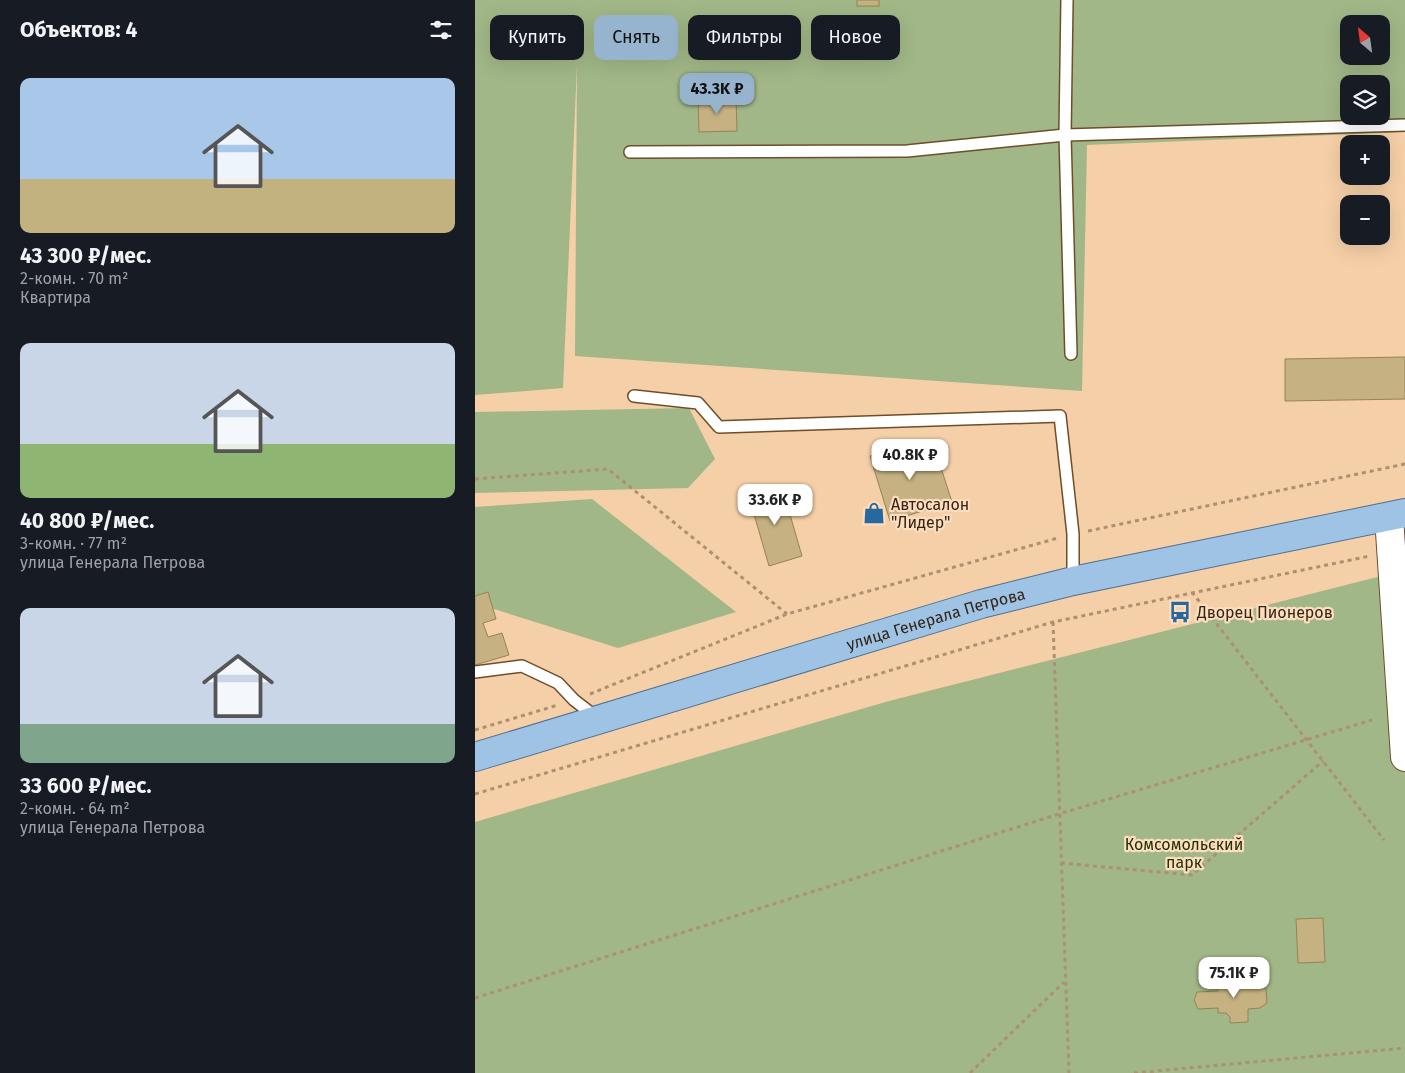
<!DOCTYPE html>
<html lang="ru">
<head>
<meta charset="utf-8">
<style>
  body { margin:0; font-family:"Fira Sans",sans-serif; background:#242831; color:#f1f3f6; height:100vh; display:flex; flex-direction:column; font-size:19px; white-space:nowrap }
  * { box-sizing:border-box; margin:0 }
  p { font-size:16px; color:#9ea1a6 }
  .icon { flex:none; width:28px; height:28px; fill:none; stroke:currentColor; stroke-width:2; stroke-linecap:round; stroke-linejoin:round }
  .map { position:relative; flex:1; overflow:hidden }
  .side { display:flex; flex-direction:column; background:#171b24; width:475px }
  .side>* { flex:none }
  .banner { position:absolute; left:15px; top:15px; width:475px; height:45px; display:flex; gap:10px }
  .needle { width:32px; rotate:331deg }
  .controls { position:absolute; left:865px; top:15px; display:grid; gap:10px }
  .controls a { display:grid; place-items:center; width:50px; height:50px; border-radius:10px; background:#171b24; box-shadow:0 5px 20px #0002; font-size:25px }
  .price { position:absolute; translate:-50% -42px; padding:0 11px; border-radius:10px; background:#fff; color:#222; font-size:16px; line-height:32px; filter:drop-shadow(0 1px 2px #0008) }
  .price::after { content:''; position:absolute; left:50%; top:30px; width:15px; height:11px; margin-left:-8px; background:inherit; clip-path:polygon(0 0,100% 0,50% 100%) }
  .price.active { background:#96b4ce; color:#111 }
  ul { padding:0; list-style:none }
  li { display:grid; align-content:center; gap:10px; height:265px; padding:0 20px }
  li span { display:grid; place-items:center; height:155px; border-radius:10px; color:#555 }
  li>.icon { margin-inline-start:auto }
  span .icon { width:90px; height:90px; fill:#fffc; stroke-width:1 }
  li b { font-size:21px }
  h2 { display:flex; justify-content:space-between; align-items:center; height:60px; padding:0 20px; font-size:21px }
  .pill { padding:0 18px; border-radius:10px; background:#171b24; box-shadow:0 5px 20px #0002; font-size:18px; line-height:45px }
  .pill.active { background:#96b4ce; color:#111 }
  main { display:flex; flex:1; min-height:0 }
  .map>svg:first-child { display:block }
</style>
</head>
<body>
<main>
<section class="side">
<h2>Объектов: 4<svg class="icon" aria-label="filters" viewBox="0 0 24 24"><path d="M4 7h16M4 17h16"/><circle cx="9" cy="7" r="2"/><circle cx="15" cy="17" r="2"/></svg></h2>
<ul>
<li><span style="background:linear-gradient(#a9c7e8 65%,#c2b280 0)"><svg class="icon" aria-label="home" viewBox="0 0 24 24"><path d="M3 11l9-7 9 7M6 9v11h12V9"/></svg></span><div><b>43 300 ₽/мес.</b><p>2-комн. · 70 m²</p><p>Квартира</p></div></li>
<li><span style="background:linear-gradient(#c9d6e8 65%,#8fb573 0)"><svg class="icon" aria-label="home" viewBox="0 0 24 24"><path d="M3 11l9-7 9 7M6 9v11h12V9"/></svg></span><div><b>40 800 ₽/мес.</b><p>3-комн. · 77 m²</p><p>улица Генерала Петрова</p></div></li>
<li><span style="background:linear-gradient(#c9d6e8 75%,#7fa58c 0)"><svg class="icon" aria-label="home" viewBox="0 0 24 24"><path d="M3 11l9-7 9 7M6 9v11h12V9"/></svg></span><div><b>33 600 ₽/мес.</b><p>2-комн. · 64 m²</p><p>улица Генерала Петрова</p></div></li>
</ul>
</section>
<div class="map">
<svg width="930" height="1073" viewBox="0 0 930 1073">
  <rect width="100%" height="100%" fill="#f5cfa7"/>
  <g fill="#a1b787" fill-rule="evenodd">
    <path d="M0,0H930V132L612,145L607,391L100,356L102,65L88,388L0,395ZM874,24H906V56H874ZM874,84H906V116H874Z"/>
    <path d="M214,408L240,459L213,488L0,493V412Z"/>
    <path d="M117,499L261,612L143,648L0,603V507Z"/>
    <path d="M930,570V1073H0V822L414,701Z"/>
  </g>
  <g fill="#c5b181" stroke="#968355">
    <rect x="382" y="0" width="22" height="6"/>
    <path d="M261,98L262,131L224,132L223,99Z"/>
    <path d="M930,357V399L810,401V359Z"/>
    <path d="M435,444L437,452L459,446L477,502L415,521L395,456Z"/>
    <path d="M307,487L327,556L294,566L274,497Z"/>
    <path d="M13,592L21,619L8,623L13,637L27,633L34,655L0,665V596Z"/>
    <path d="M848,918L850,962L823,963L821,919Z"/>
    <path d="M768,971L769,985L782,984L791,989L792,1003L785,1008L773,1009V1022L755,1023V1017L751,1013H743V1008L723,1009L719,1000L722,992L743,991L742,985L758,983L757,972Z"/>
  </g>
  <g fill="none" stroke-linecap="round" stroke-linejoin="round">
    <g stroke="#6e4e29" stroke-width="14">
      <g id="lane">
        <path d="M592,0L590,135L596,354"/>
        <path d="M155,152L432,151L590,135L930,125"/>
        <path d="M159,396L223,403L244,427L585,416L598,534V581"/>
        <path d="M0,672L47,666L83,683L99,700L121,717"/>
      </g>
    </g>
    <g stroke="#6e4e29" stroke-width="30">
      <path id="secondary" d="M914,517L930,757"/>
    </g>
    <g stroke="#4e7191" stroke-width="30">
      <g id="primary">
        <path id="s1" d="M0,757L506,604L598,581L930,513"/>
      </g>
    </g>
    <g stroke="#ad9071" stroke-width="3" stroke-dasharray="4 4" stroke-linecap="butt">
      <path d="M0,479L133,469L312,614"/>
      <path d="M613,531L930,464"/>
      <path d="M717,592L909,840"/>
      <path d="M578,622L594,1073"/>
      <path d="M115,694L312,614L583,538"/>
      <path d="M0,730L83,705"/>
      <path d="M0,794L578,622L895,556"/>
      <path d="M586,863L717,875L848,761"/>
      <path d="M0,998L584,814L897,720"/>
      <path d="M495,1073L589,982"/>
      <path d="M659,1073L930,1048"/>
    </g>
    <use href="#lane" stroke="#fff" stroke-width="11"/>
    <use href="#secondary" stroke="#fff" stroke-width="28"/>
    <use href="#primary" stroke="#9ec3e5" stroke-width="28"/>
  </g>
  <defs>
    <g id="shop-bare" transform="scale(1.725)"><path d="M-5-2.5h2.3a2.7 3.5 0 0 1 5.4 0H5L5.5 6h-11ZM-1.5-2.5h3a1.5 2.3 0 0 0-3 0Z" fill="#27689e" stroke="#fcddbe" stroke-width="2.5" paint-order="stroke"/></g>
    <g id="bus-bare" transform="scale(1.725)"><path d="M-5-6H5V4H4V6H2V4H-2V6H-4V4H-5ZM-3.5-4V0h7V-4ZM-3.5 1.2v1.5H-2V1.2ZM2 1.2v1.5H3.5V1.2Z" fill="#27689e" stroke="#fcddbe" stroke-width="2.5" paint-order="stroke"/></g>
  </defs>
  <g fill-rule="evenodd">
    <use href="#shop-bare" x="399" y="513"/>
    <use href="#bus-bare" x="705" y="612"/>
  </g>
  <g text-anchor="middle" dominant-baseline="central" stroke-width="4.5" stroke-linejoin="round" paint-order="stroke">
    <g font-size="16" fill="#332415" stroke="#fcddbe" text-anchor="start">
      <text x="416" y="504">Автосалон<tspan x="416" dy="18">"Лидер"</tspan></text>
      <text x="722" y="612">Дворец Пионеров</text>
    </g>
    <g font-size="16" fill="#332415" stroke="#fcddbe">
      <text stroke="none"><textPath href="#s1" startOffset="481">улица Генерала Петрова</textPath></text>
    </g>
    <g font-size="16" fill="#213200" stroke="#fcddbe">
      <text x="709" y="844">Комсомольский<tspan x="709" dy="18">парк</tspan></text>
    </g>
  </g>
</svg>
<div class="controls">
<a><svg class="needle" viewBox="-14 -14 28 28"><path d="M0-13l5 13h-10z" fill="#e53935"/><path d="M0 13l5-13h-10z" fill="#9ea1a6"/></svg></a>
<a><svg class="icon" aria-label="layers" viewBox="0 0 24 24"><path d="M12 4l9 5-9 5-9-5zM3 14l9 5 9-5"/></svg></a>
<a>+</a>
<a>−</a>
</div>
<b class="price active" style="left:242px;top:115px">43.3K ₽</b>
<b class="price" style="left:435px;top:481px">40.8K ₽</b>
<b class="price" style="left:300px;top:526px">33.6K ₽</b>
<b class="price" style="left:759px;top:999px">75.1K ₽</b>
<div class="banner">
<a class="pill">Купить</a>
<a class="pill active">Снять</a>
<a class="pill">Фильтры</a>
<a class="pill">Новое</a>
</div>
</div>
</main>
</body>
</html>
